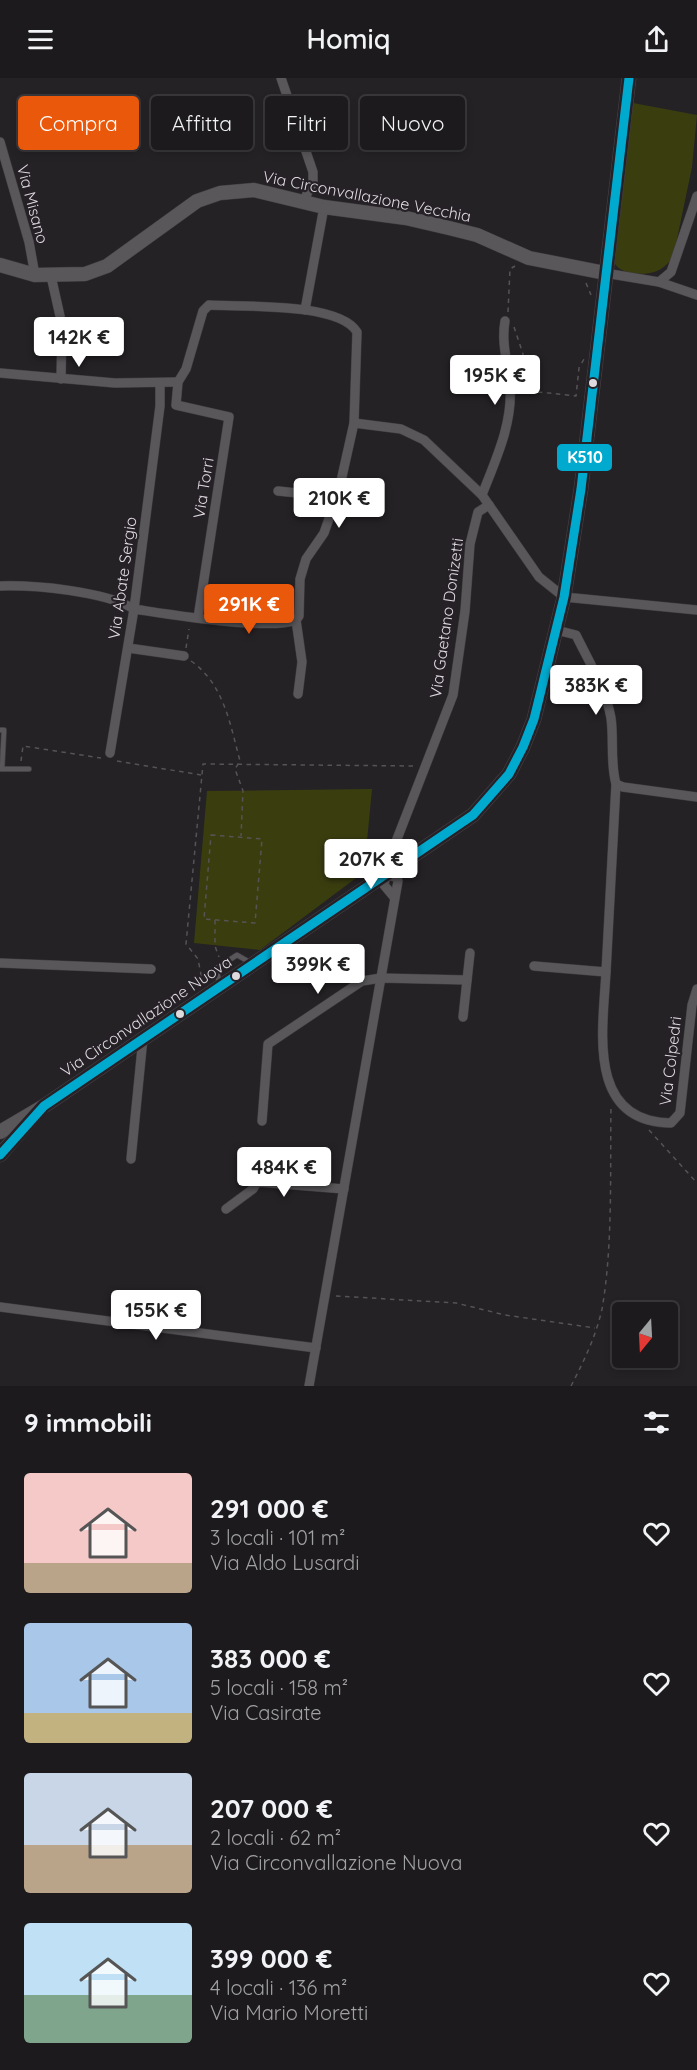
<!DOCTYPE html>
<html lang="it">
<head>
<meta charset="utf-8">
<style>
  body { margin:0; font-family:Quicksand,sans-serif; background:#292729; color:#f1f3f6; height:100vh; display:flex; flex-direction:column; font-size:22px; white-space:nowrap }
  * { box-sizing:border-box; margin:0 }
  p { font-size:20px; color:#a0a1a3 }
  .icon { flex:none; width:33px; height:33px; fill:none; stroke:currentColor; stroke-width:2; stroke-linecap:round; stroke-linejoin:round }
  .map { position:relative; height:1308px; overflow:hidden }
  .sheet { display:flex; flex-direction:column; background:#1c1a1c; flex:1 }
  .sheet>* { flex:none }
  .guide { position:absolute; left:18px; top:18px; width:662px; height:54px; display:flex; gap:12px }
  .needle { width:39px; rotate:198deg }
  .tools { position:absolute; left:612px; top:1224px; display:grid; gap:12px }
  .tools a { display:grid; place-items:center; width:66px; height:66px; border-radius:6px; background:#1c1a1c; box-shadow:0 3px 9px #0003,0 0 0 2px #3a383b; font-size:30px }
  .price { position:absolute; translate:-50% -51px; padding:0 14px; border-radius:6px; background:#fff; color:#222; font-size:20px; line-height:39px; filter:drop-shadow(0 2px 3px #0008) }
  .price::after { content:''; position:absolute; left:50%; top:36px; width:18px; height:14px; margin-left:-9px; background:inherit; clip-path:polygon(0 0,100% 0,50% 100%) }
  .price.selected { background:#ea580c; color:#fff }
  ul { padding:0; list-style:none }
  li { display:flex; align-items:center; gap:18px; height:150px; padding:0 24px }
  li span { display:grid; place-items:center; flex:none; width:168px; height:120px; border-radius:6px; color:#555 }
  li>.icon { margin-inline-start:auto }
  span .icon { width:72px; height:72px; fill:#fffc; stroke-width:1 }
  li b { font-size:26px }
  h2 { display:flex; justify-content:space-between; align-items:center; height:72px; padding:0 24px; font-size:26px }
  .chip { padding:0 21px; border-radius:6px; background:#1c1a1c; box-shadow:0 3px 9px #0003,0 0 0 2px #3a383b; font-size:21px; line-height:54px }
  .chip.selected { background:#ea580c; color:#fff }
  header { display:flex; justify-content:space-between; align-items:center; height:78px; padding:0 24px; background:#1c1a1c; font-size:27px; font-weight:600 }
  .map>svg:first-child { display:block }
</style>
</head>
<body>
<header><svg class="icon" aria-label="menu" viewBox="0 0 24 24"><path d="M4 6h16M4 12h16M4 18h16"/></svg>Homiq<svg class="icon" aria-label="share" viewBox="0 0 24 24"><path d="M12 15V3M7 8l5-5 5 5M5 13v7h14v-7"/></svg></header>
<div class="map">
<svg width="697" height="1308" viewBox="0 0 697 1308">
  <rect width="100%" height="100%" fill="#252226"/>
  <g fill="#3a3e0f">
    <path d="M633,25L697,37L692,89L673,180C667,186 662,192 654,194C641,198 616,196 613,181Z"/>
    <path d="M372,711L364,794L260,872L194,865L207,713Z"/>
  </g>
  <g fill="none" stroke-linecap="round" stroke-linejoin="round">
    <g stroke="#403d41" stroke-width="6">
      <g id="lane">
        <path d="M0,652H4L2,691"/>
        <path d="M1,691H29"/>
        <path d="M219,907L217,890L237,877L251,885"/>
      </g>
    </g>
    <g stroke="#403d41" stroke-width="10">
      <g id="street">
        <path d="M281,0L313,94V104L304,122"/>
        <path d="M0,64L29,164L35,197"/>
        <path d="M605,195L659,204L671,194L697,118"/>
        <path d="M51,198L62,247L61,301"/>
        <path d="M659,204L697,217"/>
        <path d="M305,232L324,129"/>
        <path d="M0,295L115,305L178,304"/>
        <path d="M354,345L401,351L424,362L482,417L539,499L564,519L697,532"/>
        <path d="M278,413L336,419"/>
        <path d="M482,417C495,383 513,346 510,308C508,285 501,266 505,243"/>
        <path d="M0,508C35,507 104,513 134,531C168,536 268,553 296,542"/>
        <path d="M198,540L229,339L176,327L178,304L186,291L203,233L209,227C242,229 339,224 357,254L354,345L339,412L324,455L306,481L300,501L299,538L296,542L302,584L298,616"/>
        <path d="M128,570L184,578"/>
        <path d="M110,675L134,531L160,328V305"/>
        <path d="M616,706L623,709L697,719"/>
        <path d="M394,819L384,807L390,779L453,617L465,533L470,466L478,434L489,427"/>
        <path d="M0,885L151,891"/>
        <path d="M534,888L606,894L616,706C610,684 614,662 611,640C606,611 589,584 576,557L556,552"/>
        <path d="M606,894C603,951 586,1044 671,1045L680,1035L692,927L697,911"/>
        <path d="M463,939L470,875"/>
        <path d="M262,1043L268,966L362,903L381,900L467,902"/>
        <path d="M131,1081L143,960"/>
        <path d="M226,1131L253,1111L257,1104L344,1111"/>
        <path d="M0,1229L316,1270"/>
        <path d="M309,1308L398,803L396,799L387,797"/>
      </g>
    </g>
    <g stroke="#403d41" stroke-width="15">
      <g id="secondary">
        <path d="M0,187L35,197L85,196L107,188L197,123L220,115L254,112L324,129L406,140L449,150L477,157L529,180L605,195"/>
        <path d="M0,1054L44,1028L473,737L509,696L523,669L534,641L564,519L581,411L629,0"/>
        <path d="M0,1077L34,1038"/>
      </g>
    </g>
    <g stroke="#555356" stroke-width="1.5" stroke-dasharray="4.5 4.5" stroke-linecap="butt">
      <path d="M586,205L591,217"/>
      <path d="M508,234L510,191L515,188"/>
      <path d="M514,249L523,276L520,297"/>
      <path d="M520,312L576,318L579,290L584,281"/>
      <path d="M186,570L189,551"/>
      <path d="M191,583C224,606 230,646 240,683L235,691L243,713L241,758"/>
      <path d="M21,683L23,668L101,680"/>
      <path d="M117,683L201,697"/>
      <path d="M211,757L262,761L255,845L204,841Z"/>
      <path d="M215,842V868L219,879"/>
      <path d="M203,907L198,881L186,866L203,686L416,688"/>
      <path d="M649,1052L697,1105"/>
      <path d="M336,1218L456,1225L505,1237L595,1250"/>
      <path d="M571,1308C584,1283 596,1258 602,1231C613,1169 610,1091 611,1027"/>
    </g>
    <use href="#lane" stroke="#59575a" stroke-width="4.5"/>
    <use href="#street" stroke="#59575a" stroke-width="9"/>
    <use href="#secondary" stroke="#59575a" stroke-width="14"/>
    <g stroke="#262127" stroke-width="14">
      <path id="bus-1" d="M0,1077L44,1028L473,737L509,696L523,669L534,641L564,519L581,411L629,0"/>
    </g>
    <use href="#bus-1" stroke="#00a9ce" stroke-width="9"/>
  </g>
  <g fill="#dedbdf" stroke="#262127" stroke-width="2">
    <circle cx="593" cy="305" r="5"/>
    <circle cx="236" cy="898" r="5"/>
    <circle cx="180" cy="936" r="5"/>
  </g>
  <g text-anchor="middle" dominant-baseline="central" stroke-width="4.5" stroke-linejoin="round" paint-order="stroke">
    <g font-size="16" fill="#dedbdf" stroke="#262127">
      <text transform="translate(367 118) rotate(11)">Via Circonvallazione Vecchia</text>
      <text transform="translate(33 126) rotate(75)">Via Misano</text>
      <text transform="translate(203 410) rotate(-81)">Via Torri</text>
      <text transform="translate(122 500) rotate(-82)">Via Abate Sergio</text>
      <text transform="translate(446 540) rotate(-82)">Via Gaetano Donizetti</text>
      <text transform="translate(146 938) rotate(-34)">Via Circonvallazione Nuova</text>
      <text transform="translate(670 983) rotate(-83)">Via Colpedri</text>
    </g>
  </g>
  <rect stroke="#262127" stroke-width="2" x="556" y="365" width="57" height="29" rx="6" fill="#00a9ce"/>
  <g font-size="16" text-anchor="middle" font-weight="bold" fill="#fff">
    <text x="585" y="385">K510</text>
  </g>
</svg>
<div class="tools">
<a><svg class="needle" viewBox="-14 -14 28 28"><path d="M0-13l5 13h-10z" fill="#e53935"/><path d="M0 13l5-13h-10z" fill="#a0a1a3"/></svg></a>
</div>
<b class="price" style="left:79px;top:290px">142K €</b>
<b class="price" style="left:495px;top:328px">195K €</b>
<b class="price" style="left:339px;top:451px">210K €</b>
<b class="price selected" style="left:249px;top:557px">291K €</b>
<b class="price" style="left:596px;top:638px">383K €</b>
<b class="price" style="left:371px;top:812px">207K €</b>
<b class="price" style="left:318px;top:917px">399K €</b>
<b class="price" style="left:284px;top:1120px">484K €</b>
<b class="price" style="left:156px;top:1263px">155K €</b>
<div class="guide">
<a class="chip selected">Compra</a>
<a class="chip">Affitta</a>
<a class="chip">Filtri</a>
<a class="chip">Nuovo</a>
</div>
</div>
<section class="sheet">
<h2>9 immobili<svg class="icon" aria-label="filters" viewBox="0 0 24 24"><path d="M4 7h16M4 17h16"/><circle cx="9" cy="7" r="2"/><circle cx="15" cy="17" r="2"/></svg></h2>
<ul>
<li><span style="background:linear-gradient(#f6c9c9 75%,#b9a48a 0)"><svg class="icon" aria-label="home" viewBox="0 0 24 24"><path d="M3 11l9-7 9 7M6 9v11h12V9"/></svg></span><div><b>291 000 €</b><p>3 locali · 101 m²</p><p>Via Aldo Lusardi</p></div><svg class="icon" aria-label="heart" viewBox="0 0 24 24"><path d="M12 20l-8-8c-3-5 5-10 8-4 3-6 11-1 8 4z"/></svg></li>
<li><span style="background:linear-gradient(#a9c7e8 75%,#c2b280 0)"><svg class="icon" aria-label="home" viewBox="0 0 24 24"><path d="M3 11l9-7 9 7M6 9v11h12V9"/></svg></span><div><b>383 000 €</b><p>5 locali · 158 m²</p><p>Via Casirate</p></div><svg class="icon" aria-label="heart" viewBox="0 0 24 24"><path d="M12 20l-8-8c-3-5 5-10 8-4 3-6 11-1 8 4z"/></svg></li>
<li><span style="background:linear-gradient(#c9d6e8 60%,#b9a48a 0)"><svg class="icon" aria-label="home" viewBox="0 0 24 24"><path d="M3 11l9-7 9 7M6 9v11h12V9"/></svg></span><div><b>207 000 €</b><p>2 locali · 62 m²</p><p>Via Circonvallazione Nuova</p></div><svg class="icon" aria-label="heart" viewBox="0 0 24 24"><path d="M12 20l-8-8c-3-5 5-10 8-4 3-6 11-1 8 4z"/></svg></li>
<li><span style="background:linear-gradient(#bfe0f5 60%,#7fa58c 0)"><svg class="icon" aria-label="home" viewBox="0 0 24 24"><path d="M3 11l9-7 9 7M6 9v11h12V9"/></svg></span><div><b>399 000 €</b><p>4 locali · 136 m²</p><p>Via Mario Moretti</p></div><svg class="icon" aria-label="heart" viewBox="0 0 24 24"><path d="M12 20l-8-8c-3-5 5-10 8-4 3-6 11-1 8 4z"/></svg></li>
</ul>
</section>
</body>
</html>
